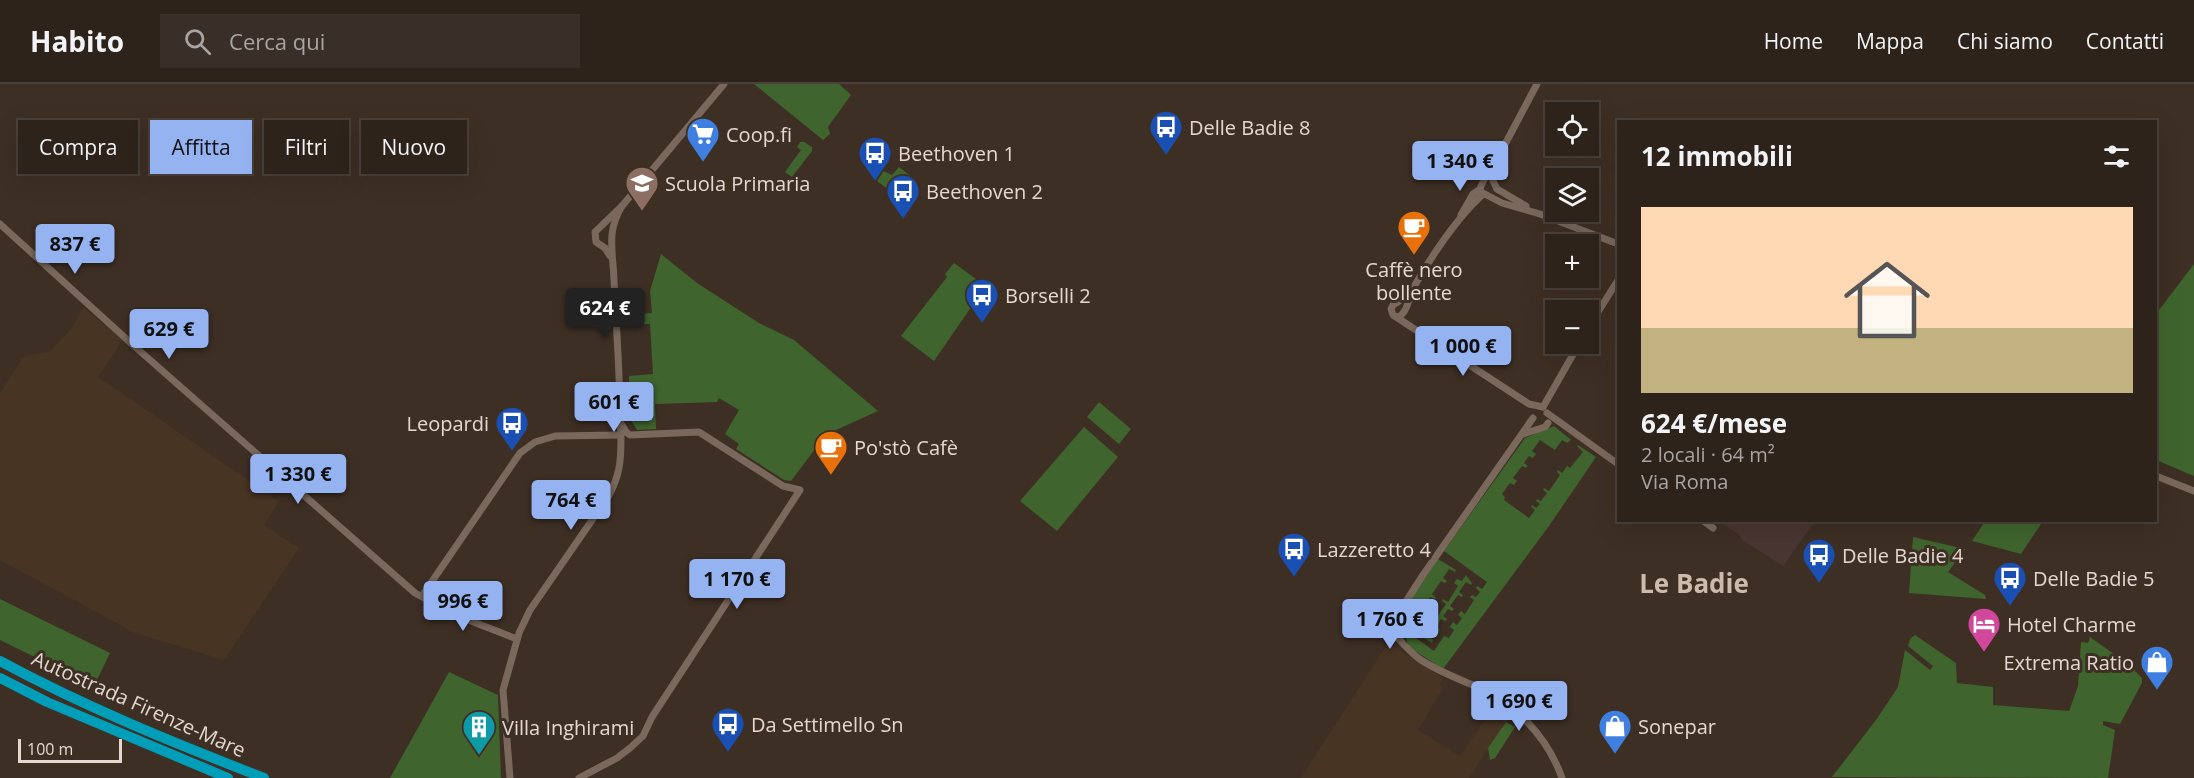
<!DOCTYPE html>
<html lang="it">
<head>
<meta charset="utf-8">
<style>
  body { margin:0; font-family:"Open Sans",sans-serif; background:#3a2f28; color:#f1f3f6; height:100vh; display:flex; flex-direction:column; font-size:22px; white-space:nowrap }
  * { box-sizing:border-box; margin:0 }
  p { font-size:20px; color:#a7a4a3 }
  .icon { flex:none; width:33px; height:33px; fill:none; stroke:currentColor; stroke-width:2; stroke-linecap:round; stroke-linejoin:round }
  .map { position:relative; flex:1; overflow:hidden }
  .details { position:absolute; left:1617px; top:36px; width:540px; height:402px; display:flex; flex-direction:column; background:#2e231b; border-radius:0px; box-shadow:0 6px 24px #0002,0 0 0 2px #49403a }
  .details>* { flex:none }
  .guide { position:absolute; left:18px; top:36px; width:570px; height:54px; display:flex; gap:12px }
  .buttons { position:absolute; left:1545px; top:18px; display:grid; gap:12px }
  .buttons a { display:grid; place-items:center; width:54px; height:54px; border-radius:0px; background:#2e231b; box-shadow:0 6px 24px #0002,0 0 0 2px #49403a; font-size:30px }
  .scale { position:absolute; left:18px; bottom:15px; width:104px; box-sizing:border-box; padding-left:6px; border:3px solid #e2d8d1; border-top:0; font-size:16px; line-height:21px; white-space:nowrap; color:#e2d8d1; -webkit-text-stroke:4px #3e2f24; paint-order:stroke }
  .price { position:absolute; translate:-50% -51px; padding:0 14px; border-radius:6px; background:#95b2f1; color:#111; font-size:20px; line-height:39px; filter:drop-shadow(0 2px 3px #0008) }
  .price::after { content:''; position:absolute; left:50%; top:36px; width:18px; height:14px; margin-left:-9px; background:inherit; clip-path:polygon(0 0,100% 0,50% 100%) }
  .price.active { background:#222; color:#fff }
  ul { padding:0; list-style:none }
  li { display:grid; align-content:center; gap:12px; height:318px; padding:0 24px }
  li span { display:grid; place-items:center; height:186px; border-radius:0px; color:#555 }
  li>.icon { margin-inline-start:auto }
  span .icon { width:108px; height:108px; fill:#fffc; stroke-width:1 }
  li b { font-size:26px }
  h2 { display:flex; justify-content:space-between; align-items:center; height:72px; padding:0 24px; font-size:26px }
  .tag { padding:0 21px; border-radius:0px; background:#2e231b; box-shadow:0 6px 24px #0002,0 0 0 2px #49403a; font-size:21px; line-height:54px }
  .tag.active { background:#95b2f1; color:#111 }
  header { display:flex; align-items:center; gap:36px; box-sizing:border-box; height:84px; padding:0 30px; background:#2e231b; border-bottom:2px solid #49403a }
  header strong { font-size:28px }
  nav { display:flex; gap:33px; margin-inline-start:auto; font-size:21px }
  .search { width:420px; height:54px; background:#3a2f28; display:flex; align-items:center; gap:15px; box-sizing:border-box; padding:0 21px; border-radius:0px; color:#a7a4a3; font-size:22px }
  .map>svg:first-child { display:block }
</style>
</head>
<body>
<header>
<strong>Habito</strong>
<div class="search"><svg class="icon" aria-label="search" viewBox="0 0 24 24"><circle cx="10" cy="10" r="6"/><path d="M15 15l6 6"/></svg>Cerca qui</div>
<nav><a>Home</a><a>Mappa</a><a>Chi siamo</a><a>Contatti</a></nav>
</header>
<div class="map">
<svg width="2194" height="694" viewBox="0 0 2194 694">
  <rect width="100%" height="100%" fill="#3e2f24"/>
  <g fill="#483423">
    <path d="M83,224L123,255L98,293L279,417L264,441L299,464L224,576L135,549L0,476V309L24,272L50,268L72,244Z"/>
    <path d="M1388,559L1444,594L1440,600L1443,604L1418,646L1460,672L1493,624L1508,635L1469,694H1301Z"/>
  </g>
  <path fill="#493532" d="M1718,437H1815L1783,482L1741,455L1739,450Z"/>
  <g fill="#3f642d">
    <path d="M754,0H839L851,11L828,43L830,50L823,56Z"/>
    <path d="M800,58H804L812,63V67L792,93L785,88L801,66L797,63Z"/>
    <path d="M899,83L912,93L905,102L907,107L901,115L877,97L883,87L892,91Z"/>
    <path d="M661,170L697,199L759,239L794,256L878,327L836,346L822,356L791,397L784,396L736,365L739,360L725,350L739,326L719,314L717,318L655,320L656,345L637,346L629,333V292L653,290L650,240H624V231L652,229L650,207Z"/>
    <path d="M954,179L976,195L978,213L934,277L901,252L947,193L945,190Z"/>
    <path d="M2194,180V392L2156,376V293L2159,289L2156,286V230Z"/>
    <path d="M1099,318L1131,345L1119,360L1087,333Z"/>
    <path d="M1554,342L1571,356L1567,359L1562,356L1555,366L1540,356L1532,367L1536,370L1533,374L1529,372L1524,379L1528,382L1526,384L1522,382L1513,394L1517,397L1514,401L1510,399L1502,410L1505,413L1504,416L1529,434L1535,426L1531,423L1532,421L1536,424L1540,420L1536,417L1537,415L1541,417L1547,409L1543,406L1544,404L1549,407L1560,391L1557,388L1558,386L1562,389L1567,382L1570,384L1583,368L1577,362L1578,361L1596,373L1549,442L1443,585L1412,565L1407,558L1403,535L1405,534L1403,530L1404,525L1438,475L1456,486L1455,488L1449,485L1443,494L1447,497L1445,499L1441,497L1432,510L1436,514L1435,515L1430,513L1428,517L1432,520L1430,523L1426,520L1423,524L1427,527L1424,532L1419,529L1412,539L1417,543L1413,552L1434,567L1444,552L1449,554L1454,546L1450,543L1453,538L1457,541L1462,534L1458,531L1461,527L1465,530L1474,516L1470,513L1472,511L1476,513L1480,508L1476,504L1477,502L1482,505L1487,498L1444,467L1525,354Z"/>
    <path d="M1084,343L1118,373L1057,447L1020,417Z"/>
    <path d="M1985,437V436L2043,437L2021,470L1972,457Z"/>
    <path d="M1913,453L1965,465L1948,488L1985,511L1986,515L1909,509Z"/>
    <path d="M1466,491L1472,499L1471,501L1466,498L1459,508L1463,511L1462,513L1458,511L1450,522L1454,525L1452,527L1448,525L1443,532L1447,535L1446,537L1441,535L1436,543L1440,546L1439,547L1435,545L1429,553L1433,556L1432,559L1424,554L1427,549L1423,546L1424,544L1429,546L1433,538L1429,535L1431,533L1435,536L1446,520L1442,517L1443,515L1448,518L1458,502L1454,499L1457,495L1462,497Z"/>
    <path d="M0,515L110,569L94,602L0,556Z"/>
    <path d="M1915,551L1956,579L1957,599L1993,603V621L2069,627L2078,602L2081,558L2088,559L2090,553L2128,580L2142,594V599L2120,640L2103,637V641L2115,646L2108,694L1832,693L1876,636L1898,603L1905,566L1930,586L1933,582L1908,562L1910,555Z"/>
    <path d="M449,588L498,611L501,694H390Z"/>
    <path d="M1506,638L1515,643L1495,674L1490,676L1488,664Z"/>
  </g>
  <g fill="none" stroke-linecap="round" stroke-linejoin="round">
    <g stroke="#79685b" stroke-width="7">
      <path d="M1497,105L1526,122"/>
      <path d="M1497,105L1493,97L1501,68"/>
      <path d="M1481,108L1502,119L1540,130L1618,160"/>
      <path d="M1461,131L1473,110L1480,105C1482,98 1497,72 1502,66L1537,0"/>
      <path d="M0,140L133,261L415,509L453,530L517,555"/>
      <path d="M610,172L605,164L596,158L595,148L622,122L724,0"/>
      <path d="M1414,203L1398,218L1393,221L1391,225L1393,231L1529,320L1543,323"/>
      <path d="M1398,233C1408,229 1409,211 1415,201C1434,168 1455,136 1483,110"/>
      <path d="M1588,244L1618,196"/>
      <path d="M1543,323L1579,260"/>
      <path d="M1547,329L1618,380"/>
      <path d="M1523,350L1545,343L1548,339"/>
      <path d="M2156,392L2194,407"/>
      <path d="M1702,436L1713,444"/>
      <path d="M422,512L520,369L535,358L555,352L621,351"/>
      <circle cx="1393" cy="545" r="9"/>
      <path d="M1394,536L1423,491L1533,334"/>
      <path d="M1397,553C1404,561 1412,570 1421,576C1438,587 1456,594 1475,602C1516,620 1547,652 1562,694"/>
      <path d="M510,694L503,606L519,549L530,526L608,413C613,404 617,395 619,384C623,363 620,341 620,320C619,279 616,237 614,196C613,167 606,148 622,122"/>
      <path d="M579,694L617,674L630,664L643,652L652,633L800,406L783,402L699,348L630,351L626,348L622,341"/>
    </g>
    <g stroke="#009eb9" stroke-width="10">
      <path d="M0,577C85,623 174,659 264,694"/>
      <path d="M0,594L47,618L228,694"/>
    </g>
  </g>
  <defs>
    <g id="bus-pin" transform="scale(1.725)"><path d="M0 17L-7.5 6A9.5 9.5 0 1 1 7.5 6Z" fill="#1a4fb4" stroke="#3e2f24"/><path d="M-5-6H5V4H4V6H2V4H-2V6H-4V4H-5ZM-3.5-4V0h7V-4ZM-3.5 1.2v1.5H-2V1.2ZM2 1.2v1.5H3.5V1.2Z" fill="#fff"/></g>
    <g id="supermarket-pin" transform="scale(1.725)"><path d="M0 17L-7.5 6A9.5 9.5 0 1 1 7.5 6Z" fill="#3f7fe0" stroke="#3e2f24"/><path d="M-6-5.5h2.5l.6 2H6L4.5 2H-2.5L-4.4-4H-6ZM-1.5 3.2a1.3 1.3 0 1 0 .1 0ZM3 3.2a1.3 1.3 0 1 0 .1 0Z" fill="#fff"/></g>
    <g id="school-pin" transform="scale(1.725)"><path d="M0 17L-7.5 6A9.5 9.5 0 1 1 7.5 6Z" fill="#8d6e63" stroke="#3e2f24"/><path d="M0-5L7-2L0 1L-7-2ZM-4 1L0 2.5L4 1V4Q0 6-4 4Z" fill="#fff"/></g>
    <g id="cafe-pin" transform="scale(1.725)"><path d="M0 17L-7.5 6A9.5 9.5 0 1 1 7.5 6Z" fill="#e8710a" stroke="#3e2f24"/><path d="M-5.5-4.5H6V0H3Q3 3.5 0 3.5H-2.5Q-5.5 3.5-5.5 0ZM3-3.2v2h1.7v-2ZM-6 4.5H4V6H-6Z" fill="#fff"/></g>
    <g id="hotel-pin" transform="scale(1.725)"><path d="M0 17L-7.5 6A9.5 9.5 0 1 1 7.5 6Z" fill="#d1479c" stroke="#3e2f24"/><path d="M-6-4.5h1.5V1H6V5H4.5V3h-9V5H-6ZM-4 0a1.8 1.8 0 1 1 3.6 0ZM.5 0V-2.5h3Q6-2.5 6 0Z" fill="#fff"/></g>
    <g id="shop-pin" transform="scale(1.725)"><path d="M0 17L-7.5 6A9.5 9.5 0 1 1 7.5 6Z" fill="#3f7fe0" stroke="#3e2f24"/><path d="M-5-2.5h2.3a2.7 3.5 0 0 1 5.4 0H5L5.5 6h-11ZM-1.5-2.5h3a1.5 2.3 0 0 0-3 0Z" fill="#fff"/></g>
    <g id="building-pin" transform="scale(1.725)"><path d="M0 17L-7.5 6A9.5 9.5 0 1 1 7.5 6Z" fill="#0f9aa8" stroke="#3e2f24"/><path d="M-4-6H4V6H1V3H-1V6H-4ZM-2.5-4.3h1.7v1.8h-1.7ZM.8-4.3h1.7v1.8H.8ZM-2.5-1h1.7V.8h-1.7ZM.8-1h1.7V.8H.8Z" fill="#fff"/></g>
  </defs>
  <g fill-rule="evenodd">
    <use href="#bus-pin" x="1166" y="43"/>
    <use href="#supermarket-pin" x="703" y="50"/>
    <use href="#bus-pin" x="875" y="69"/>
    <use href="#school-pin" x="642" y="99"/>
    <use href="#bus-pin" x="903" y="107"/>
    <use href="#cafe-pin" x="1414" y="143"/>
    <use href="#bus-pin" x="982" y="211"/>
    <use href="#bus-pin" x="512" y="339"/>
    <use href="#cafe-pin" x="831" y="363"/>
    <use href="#bus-pin" x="1294" y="465"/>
    <use href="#bus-pin" x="1819" y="471"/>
    <use href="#bus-pin" x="2010" y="494"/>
    <use href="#hotel-pin" x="1984" y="540"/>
    <use href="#shop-pin" x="2157" y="578"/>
    <use href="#bus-pin" x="728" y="640"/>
    <use href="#shop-pin" x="1615" y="642"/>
    <use href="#building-pin" x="479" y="643"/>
  </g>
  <g text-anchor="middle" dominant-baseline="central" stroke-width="6" stroke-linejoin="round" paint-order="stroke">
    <g font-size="20" fill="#e2d8d1" stroke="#3e2f24" text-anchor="start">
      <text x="1189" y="43">Delle Badie 8</text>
      <text x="726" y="50">Coop.fi</text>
      <text x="898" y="69">Beethoven 1</text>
      <text x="665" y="99">Scuola Primaria</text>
      <text x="926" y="107">Beethoven 2</text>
      <text x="1414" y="185" text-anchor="middle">Caffè nero<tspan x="1414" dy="23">bollente</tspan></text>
      <text x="1005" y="211">Borselli 2</text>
      <text x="489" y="339" text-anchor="end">Leopardi</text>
      <text x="854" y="363">Po'stò Cafè</text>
      <text x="1317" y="465">Lazzeretto 4</text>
      <text x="1842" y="471">Delle Badie 4</text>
      <text x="2033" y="494">Delle Badie 5</text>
      <text x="2007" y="540">Hotel Charme</text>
      <text x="2134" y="578" text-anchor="end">Extrema Ratio</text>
      <text x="751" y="640">Da Settimello Sn</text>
      <text x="1638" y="642">Sonepar</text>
      <text x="502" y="643">Villa Inghirami</text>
    </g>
    <g font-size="20" fill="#e2d8d1" stroke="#3e2f24">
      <text transform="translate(139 620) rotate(24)">Autostrada Firenze-Mare</text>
    </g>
    <g font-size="26" font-weight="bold" fill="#cdbaac" stroke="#3e2f24">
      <text x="1694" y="499">Le Badie</text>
    </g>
  </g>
</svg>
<div class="buttons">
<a><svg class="icon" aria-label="locate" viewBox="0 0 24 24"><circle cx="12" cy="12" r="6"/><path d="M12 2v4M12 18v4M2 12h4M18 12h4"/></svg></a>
<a><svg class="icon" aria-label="layers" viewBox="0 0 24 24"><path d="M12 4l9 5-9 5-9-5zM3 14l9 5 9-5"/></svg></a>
<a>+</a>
<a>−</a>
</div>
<div class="scale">100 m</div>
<b class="price" style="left:1460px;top:108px">1 340 €</b>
<b class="price" style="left:75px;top:191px">837 €</b>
<b class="price active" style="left:605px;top:255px">624 €</b>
<b class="price" style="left:169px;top:276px">629 €</b>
<b class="price" style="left:1463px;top:293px">1 000 €</b>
<b class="price" style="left:614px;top:349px">601 €</b>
<b class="price" style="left:298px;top:421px">1 330 €</b>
<b class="price" style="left:571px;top:447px">764 €</b>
<b class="price" style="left:737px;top:526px">1 170 €</b>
<b class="price" style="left:463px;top:548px">996 €</b>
<b class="price" style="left:1390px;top:566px">1 760 €</b>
<b class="price" style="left:1519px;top:648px">1 690 €</b>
<div class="guide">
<a class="tag">Compra</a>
<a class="tag active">Affitta</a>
<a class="tag">Filtri</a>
<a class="tag">Nuovo</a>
</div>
<section class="details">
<h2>12 immobili<svg class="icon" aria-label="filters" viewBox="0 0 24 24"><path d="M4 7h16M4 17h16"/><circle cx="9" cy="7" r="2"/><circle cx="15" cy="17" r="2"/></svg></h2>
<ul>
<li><span style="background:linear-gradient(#ffd9b3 65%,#c2b280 0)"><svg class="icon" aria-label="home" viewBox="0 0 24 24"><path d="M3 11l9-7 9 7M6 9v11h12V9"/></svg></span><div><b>624 €/mese</b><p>2 locali · 64 m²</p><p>Via Roma</p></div></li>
</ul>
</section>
</div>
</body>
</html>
